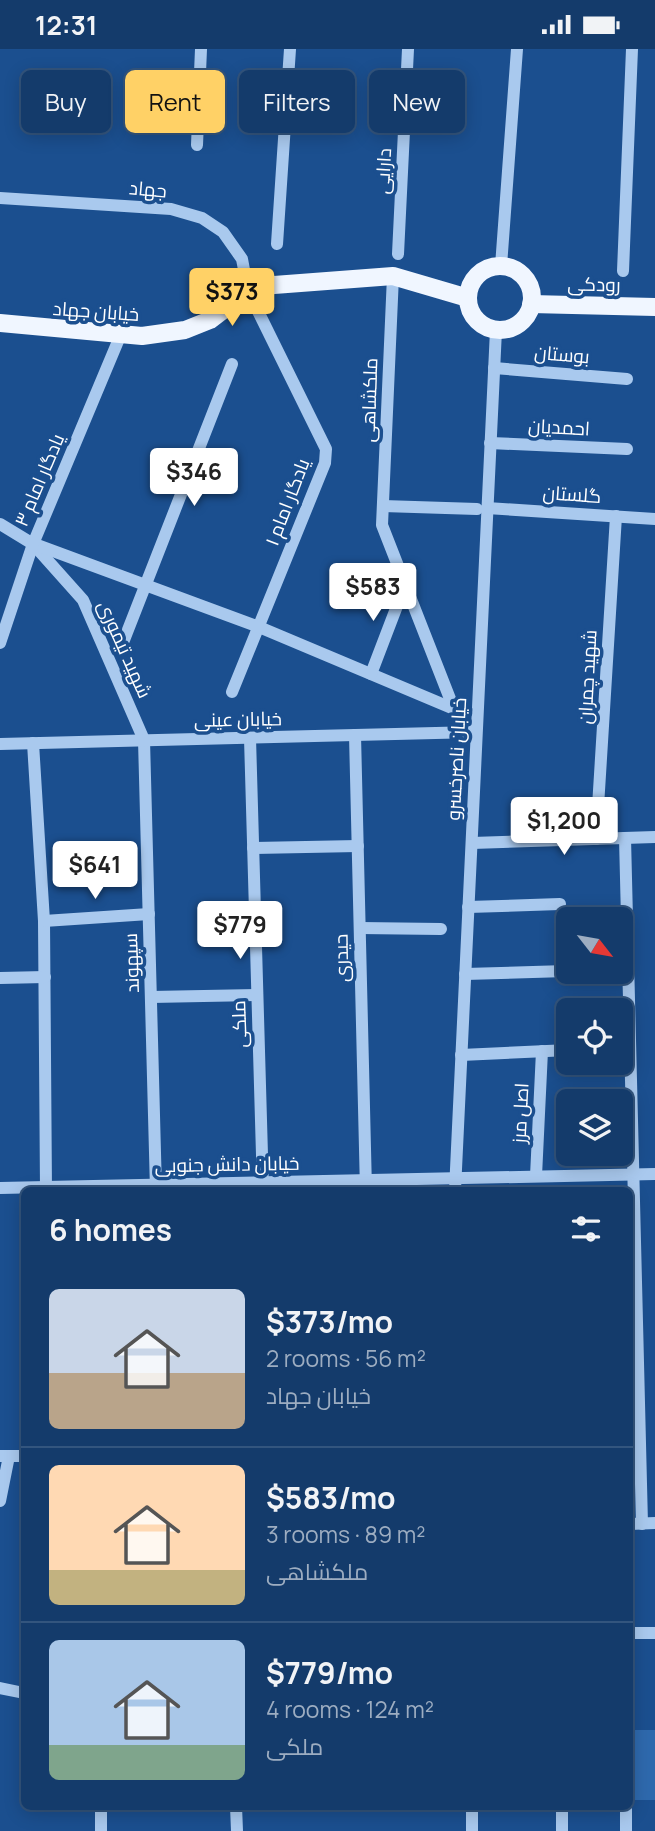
<!DOCTYPE html>
<html lang="en">
<head>
<meta charset="utf-8">
<style>
  body { margin:0; font-family:Manrope,Cairo,sans-serif; background:#1d4271; color:#f1f3f6; height:100vh; display:flex; flex-direction:column; font-size:26px; white-space:nowrap }
  * { box-sizing:border-box; margin:0 }
  p { font-size:23px; color:#9dadc1 }
  .icon { flex:none; width:38px; height:38px; fill:none; stroke:currentColor; stroke-width:2; stroke-linecap:round; stroke-linejoin:round }
  .map { position:relative; flex:1; overflow:hidden }
  .panel { position:absolute; left:21px; top:1138px; width:612px; height:623px; display:flex; flex-direction:column; background:#143b6b; border-radius:10px; box-shadow:0 4px 18px #0003,0 0 0 2px #33557e }
  .panel>* { flex:none }
  .banner { position:absolute; left:21px; top:21px; width:614px; height:63px; display:flex; gap:14px }
  .needle { width:46px; rotate:121deg }
  .buttons { position:absolute; left:556px; top:858px; display:grid; gap:14px }
  .buttons a { display:grid; place-items:center; width:77px; height:77px; border-radius:10px; background:#143b6b; box-shadow:0 4px 18px #0003,0 0 0 2px #33557e; font-size:35px }
  .price { position:absolute; translate:-50% -60px; padding:0 16px; border-radius:7px; background:#fff; color:#222; font-size:23px; line-height:46px; filter:drop-shadow(0 2px 4px #0008) }
  .price::after { content:''; position:absolute; left:50%; top:42px; width:21px; height:16px; margin-left:-10px; background:inherit; clip-path:polygon(0 0,100% 0,50% 100%) }
  .price.selected { background:#ffd166; color:#111 }
  ul { padding:0; list-style:none }
  li { display:flex; align-items:center; gap:21px; height:175px; padding:0 28px }
  li+li { border-top:2px solid #33557e }
  li span { display:grid; place-items:center; flex:none; width:196px; height:140px; border-radius:10px; color:#555 }
  li>.icon { margin-inline-start:auto }
  span .icon { width:84px; height:84px; fill:#fffc; stroke-width:1 }
  li b { font-size:30px }
  h2 { display:flex; justify-content:space-between; align-items:center; height:84px; padding:0 28px; font-size:30px }
  .chip { padding:0 24px; border-radius:10px; background:#143b6b; box-shadow:0 4px 18px #0003,0 0 0 2px #33557e; font-size:24px; line-height:63px }
  .chip.selected { background:#ffd166; color:#111 }
  .status { display:flex; justify-content:space-between; align-items:center; height:49px; padding:0 35px; background:#143b6b; direction:ltr }
  .status svg { height:19px; fill:currentColor }
  .map>svg:first-child { display:block }
</style>
</head>
<body>
<div class="status"><b>12:31</b><svg viewBox="0 0 49 12"><path d="M0 12V9h3v3zM5 12V6h3v6zM10 12V3h3v9zM15 12V0h3v12zM26 1h20v11H26zM47 4h2v5h-2z"/></svg></div>
<div class="map">
<svg width="655" height="1782" viewBox="0 0 655 1782">
  <rect width="100%" height="100%" fill="#1b4f8f"/>
  <rect fill="#2e69ad" x="630" y="1681" width="25" height="70"/>
  <g fill="none" stroke-linecap="round" stroke-linejoin="round">
    <g stroke="#a9c9ee" stroke-width="12">
      <path d="M197,96L201,0"/>
      <path d="M0,149L171,160L202,169L223,183L242,210L248,242L326,400L325,414L232,643"/>
      <path d="M277,195L290,0"/>
      <path d="M398,205L408,0"/>
      <path d="M501,217L517,0"/>
      <path d="M623,222L632,0"/>
      <path d="M393,227L382,476L454,660"/>
      <path d="M494,319L627,330"/>
      <path d="M490,394L627,400"/>
      <path d="M383,457L477,460"/>
      <path d="M487,459L655,470"/>
      <path d="M0,475L33,495L83,551L144,691L156,1141"/>
      <path d="M37,496L259,578L454,660L470,684"/>
      <path d="M124,591L232,315"/>
      <path d="M0,594L33,495L121,285"/>
      <path d="M371,625L405,536"/>
      <path d="M355,686L366,1141"/>
      <path d="M250,689L263,1141"/>
      <path d="M33,694L44,872L46,1141"/>
      <path d="M0,695L476,683"/>
      <path d="M625,789L642,1475"/>
      <path d="M596,790L616,467"/>
      <path d="M472,794L655,788"/>
      <path d="M253,799L358,797"/>
      <path d="M468,858L560,855"/>
      <path d="M44,872L149,865"/>
      <path d="M360,879L441,880"/>
      <path d="M465,925L566,922"/>
      <path d="M0,929L45,928"/>
      <path d="M151,948L257,946"/>
      <path d="M461,1006L569,1001"/>
      <path d="M536,1127L542,1002"/>
      <path d="M0,1139L655,1125"/>
      <path d="M455,1141L496,281"/>
      <path d="M0,1407H24"/>
      <path d="M0,1452L9,1407"/>
      <path d="M630,1475L655,1474"/>
      <path d="M630,1584H655"/>
      <path d="M0,1639L24,1644"/>
      <path d="M101,1757V1782"/>
      <path d="M236,1757L237,1782"/>
      <path d="M472,1757V1782"/>
      <path d="M626,1757V1782"/>
      <path d="M562,1782V1757"/>
    </g>
    <g stroke="#f0f6ff" stroke-width="18">
      <circle cx="500" cy="249" r="32"/>
      <path d="M531,255L655,258"/>
      <path d="M0,274L142,287L185,281L210,271L248,242L274,236L393,227L468,249"/>
    </g>
  </g>
  <g text-anchor="middle" dominant-baseline="central" stroke-width="7" stroke-linejoin="round" paint-order="stroke">
    <g font-size="19" fill="#fff" stroke="#1b4f8f">
      <text transform="translate(383 122) rotate(-87)">دارایی</text>
      <text transform="translate(148 140) rotate(5)">جهاد</text>
      <text transform="translate(594 235) rotate(1)">رودکی</text>
      <text transform="translate(96 262) rotate(4)">خیابان جهاد</text>
      <text transform="translate(562 305) rotate(5)">بوستان</text>
      <text transform="translate(369 351) rotate(-88)">ملکشاهی</text>
      <text transform="translate(559 378) rotate(3)">احمدیان</text>
      <text transform="translate(39 431) rotate(-67)">یادگار امام ۳</text>
      <text transform="translate(572 445) rotate(4)">گلستان</text>
      <text transform="translate(287 453) rotate(-69)">یادگار امام ۱</text>
      <text transform="translate(125 600) rotate(66)">شهید تیموری</text>
      <text transform="translate(587 628) rotate(-87)">شهید چمران</text>
      <text transform="translate(238 670) rotate(-1)">خیابان عینی</text>
      <text transform="translate(456 710) rotate(-87)">خیابان ناصرخسرو</text>
      <text transform="translate(341 909) rotate(-91)">حیدری</text>
      <text transform="translate(131 914) rotate(-92)">سپهوند</text>
      <text transform="translate(239 975) rotate(-92)">ملکی</text>
      <text transform="translate(520 1064) rotate(-87)">اصل مرز</text>
      <text transform="translate(227 1115) rotate(-1)">خیابان دانش جنوبی</text>
    </g>
  </g>
</svg>
<div class="buttons">
<a><svg class="needle" viewBox="-14 -14 28 28"><path d="M0-13l5 13h-10z" fill="#e53935"/><path d="M0 13l5-13h-10z" fill="#9dadc1"/></svg></a>
<a><svg class="icon" aria-label="locate" viewBox="0 0 24 24"><circle cx="12" cy="12" r="6"/><path d="M12 2v4M12 18v4M2 12h4M18 12h4"/></svg></a>
<a><svg class="icon" aria-label="layers" viewBox="0 0 24 24"><path d="M12 4l9 5-9 5-9-5zM3 14l9 5 9-5"/></svg></a>
</div>
<b class="price selected" style="left:232px;top:279px">$373</b>
<b class="price" style="left:194px;top:459px">$346</b>
<b class="price" style="left:373px;top:574px">$583</b>
<b class="price" style="left:564px;top:808px">$1,200</b>
<b class="price" style="left:95px;top:852px">$641</b>
<b class="price" style="left:240px;top:912px">$779</b>
<div class="banner">
<a class="chip">Buy</a>
<a class="chip selected">Rent</a>
<a class="chip">Filters</a>
<a class="chip">New</a>
</div>
<section class="panel">
<h2>6 homes<svg class="icon" aria-label="filters" viewBox="0 0 24 24"><path d="M4 7h16M4 17h16"/><circle cx="9" cy="7" r="2"/><circle cx="15" cy="17" r="2"/></svg></h2>
<ul>
<li><span style="background:linear-gradient(#c9d6e8 60%,#b9a48a 0)"><svg class="icon" aria-label="home" viewBox="0 0 24 24"><path d="M3 11l9-7 9 7M6 9v11h12V9"/></svg></span><div><b>$373/mo</b><p>2 rooms · 56 m²</p><p>خیابان جهاد</p></div></li>
<li><span style="background:linear-gradient(#ffd9b3 75%,#c2b280 0)"><svg class="icon" aria-label="home" viewBox="0 0 24 24"><path d="M3 11l9-7 9 7M6 9v11h12V9"/></svg></span><div><b>$583/mo</b><p>3 rooms · 89 m²</p><p>ملکشاهی</p></div></li>
<li><span style="background:linear-gradient(#a9c7e8 75%,#7fa58c 0)"><svg class="icon" aria-label="home" viewBox="0 0 24 24"><path d="M3 11l9-7 9 7M6 9v11h12V9"/></svg></span><div><b>$779/mo</b><p>4 rooms · 124 m²</p><p>ملکی</p></div></li>
</ul>
</section>
</div>
</body>
</html>
